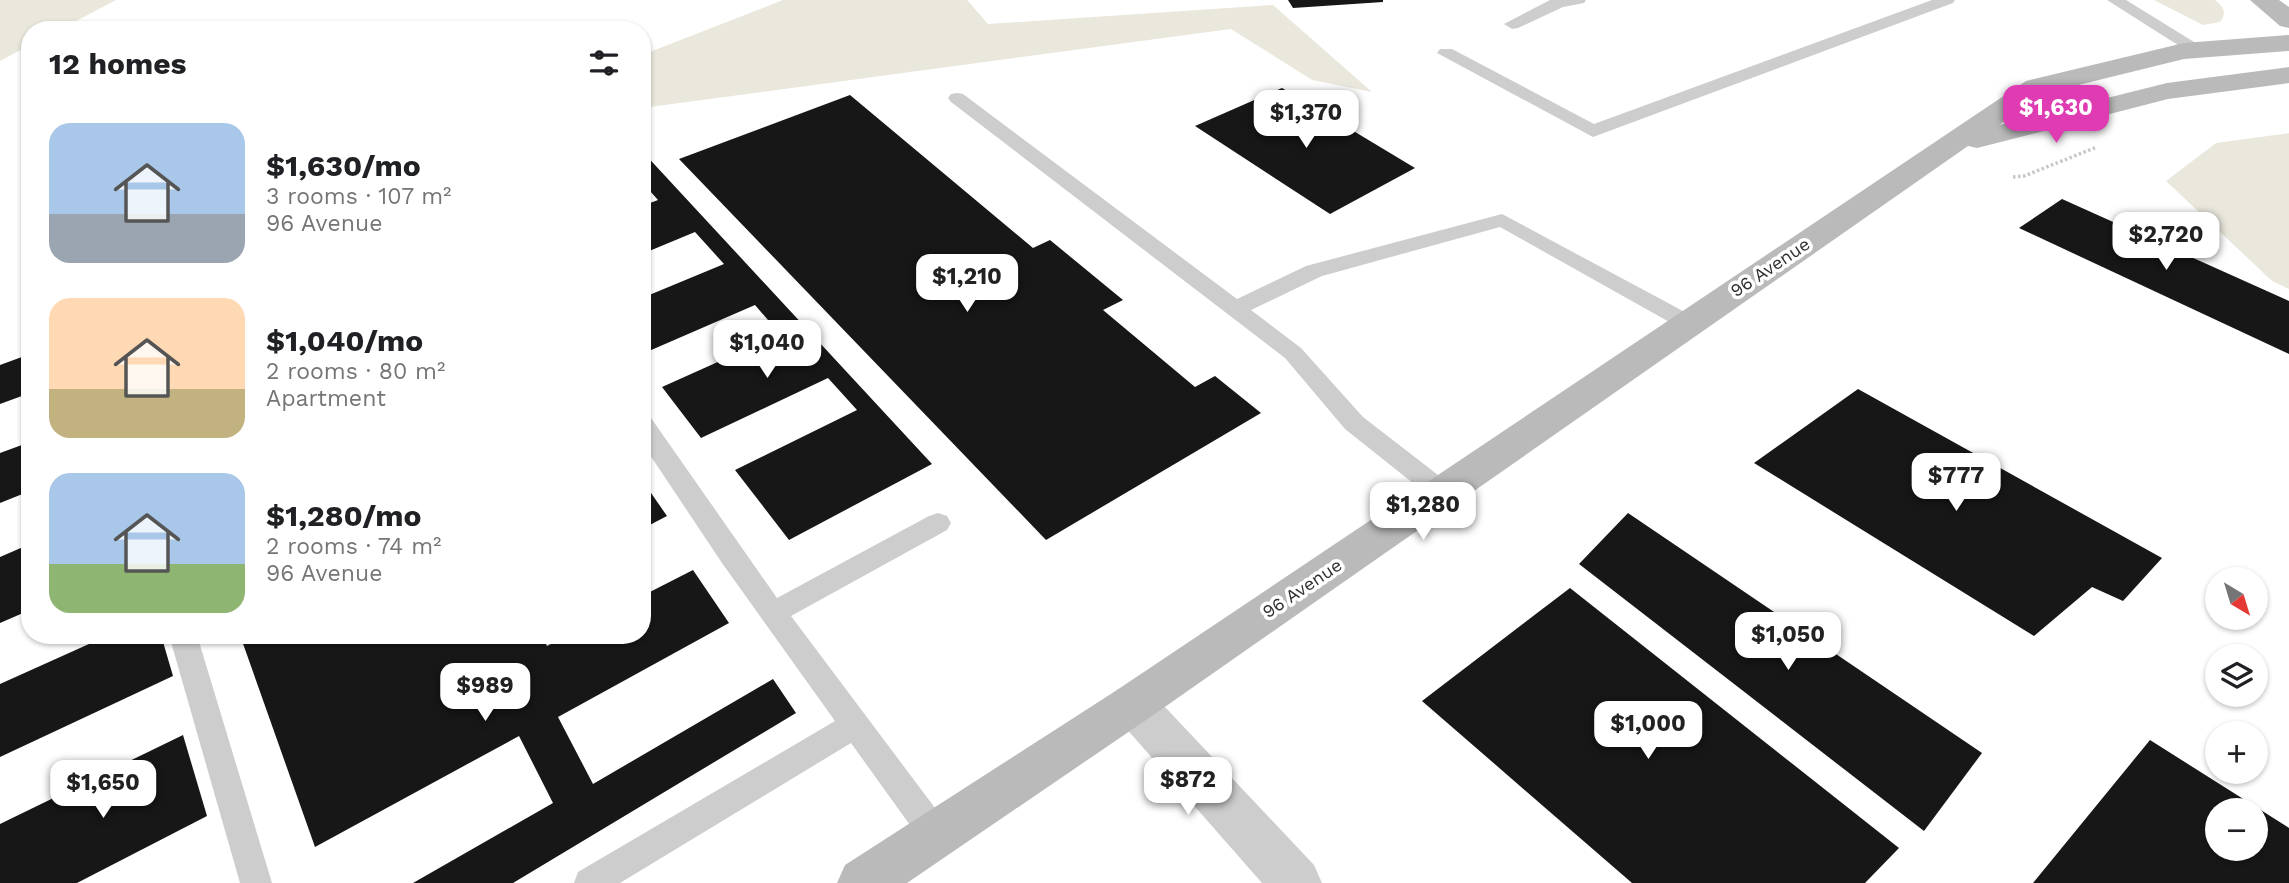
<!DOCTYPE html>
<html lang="en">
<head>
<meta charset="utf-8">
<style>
  body { margin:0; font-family:"Work Sans",sans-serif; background:#f6f6f6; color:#202124; height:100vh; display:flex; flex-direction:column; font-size:26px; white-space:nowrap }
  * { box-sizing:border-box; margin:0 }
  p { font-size:23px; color:#757577 }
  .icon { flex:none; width:38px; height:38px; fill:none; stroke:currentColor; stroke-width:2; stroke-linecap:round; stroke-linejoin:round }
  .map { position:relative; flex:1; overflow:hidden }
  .panel { position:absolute; left:21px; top:21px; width:630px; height:623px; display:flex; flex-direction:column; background:#fff; border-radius:28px; box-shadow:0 2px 5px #0004 }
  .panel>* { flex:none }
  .needle { width:46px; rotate:142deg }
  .tools { position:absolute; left:2205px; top:567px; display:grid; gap:14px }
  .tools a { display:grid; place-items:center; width:63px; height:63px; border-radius:50%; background:#fff; box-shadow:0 2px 5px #0004; font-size:35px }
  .price { position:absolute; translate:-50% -60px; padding:0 16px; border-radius:14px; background:#fff; color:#222; font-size:23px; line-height:46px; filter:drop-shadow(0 2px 4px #0008) }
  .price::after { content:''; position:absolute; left:50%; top:42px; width:21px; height:16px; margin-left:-10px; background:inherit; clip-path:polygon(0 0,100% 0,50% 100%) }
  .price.current { background:#df3bb2; color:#fff }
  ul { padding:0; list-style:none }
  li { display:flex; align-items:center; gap:21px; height:175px; padding:0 28px }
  li span { display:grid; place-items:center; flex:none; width:196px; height:140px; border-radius:21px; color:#555 }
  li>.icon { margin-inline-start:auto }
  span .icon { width:84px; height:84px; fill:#fffc; stroke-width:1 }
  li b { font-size:30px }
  h2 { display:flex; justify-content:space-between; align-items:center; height:84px; padding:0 28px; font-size:30px }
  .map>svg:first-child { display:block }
</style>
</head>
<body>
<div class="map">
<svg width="2289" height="883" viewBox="0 0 2289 883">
  <rect width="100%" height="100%" fill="#fff"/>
  <g fill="#eae7dc">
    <path d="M0,0H116L59,30H30V45L0,61Z"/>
    <path d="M783,0H967L988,24L1273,5L1372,92L1312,80L1231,29L642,108V55Z"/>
    <path d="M2154,0H2215C2224,7 2227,13 2220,22L2203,25Z"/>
    <path d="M2289,133V289L2272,281L2166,181L2216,143Z"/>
  </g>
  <g fill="#171717" fill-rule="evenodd">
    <path d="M1288,0H1383V2L1293,8Z"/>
    <path d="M1282,88L1415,168L1330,214L1195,126Z"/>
    <path d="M850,95L1033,248L1050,240L1123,300L1103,310L1195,387L1215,376L1261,413L1046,540L679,159Z"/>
    <path d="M642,151L932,464L789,540L735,470L857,410L828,378L701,438L662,387L780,334L755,305L642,354V298L724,264L695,232L642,254V206L658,200L642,182Z"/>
    <path d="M2062,199L2289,301V354L2019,228Z"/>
    <path d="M30,354V393L0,404V365Z"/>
    <path d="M1858,389L2162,558L2123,601L2092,587L2034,636L1754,463Z"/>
    <path d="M30,442V491L0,503V453Z"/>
    <path d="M642,480L667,516L642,529Z"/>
    <path d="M1628,513L1982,753L1924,831L1579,564Z"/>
    <path d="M30,544V610L0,623V557Z"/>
    <path d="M693,570L729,623L558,717L593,784L773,679L796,713L513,883H413L553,803L519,736L315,847L241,638L247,635H541L547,646L568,635H642V596Z"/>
    <path d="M1570,588L1899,848L1865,883H1632L1422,701Z"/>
    <path d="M109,635H161L173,676L0,757V684Z"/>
    <path d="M183,735L207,816L77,883H0V824Z"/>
    <path d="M2150,740L2289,828V883H2033ZM2217,810H2256V849H2217Z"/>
  </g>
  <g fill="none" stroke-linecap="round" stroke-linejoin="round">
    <path stroke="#c7c7c7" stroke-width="3.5" stroke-dasharray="2.5 2.5" stroke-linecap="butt" d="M2013,177L2024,176L2097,147"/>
    <g fill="#cdcdcd" fill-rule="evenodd">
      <path d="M1550,0H1586L1584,3L1563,7L1518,28L1512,29L1504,24Z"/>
      <path d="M1932,0H1955L1953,3L1593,137L1437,53L1440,49H1452L1594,124Z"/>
      <path d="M2107,0H2126L2207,50L2198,55L2192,54Z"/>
      <path d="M957,93L963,94L1237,299L1306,266L1502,214L1696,318L1699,323L1696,328L1688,330L1680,328L1500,227L1322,276L1251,310L1301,348L1363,417L1451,485L1455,492L1451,499L1442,502L1433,499L1345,429L1285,358L951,102L948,98L951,94Z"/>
      <path d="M642,415L651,418L777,598L929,516L938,513L947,516L951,523L947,530L791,616L947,824L952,835L947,846L936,850L925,846L851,743L620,883H574L578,872L835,721L722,563L642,443Z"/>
      <path d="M169,635H197L272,883H240Z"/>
    </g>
    <path fill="#cdcdcd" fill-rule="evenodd" d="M1133,684L1149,690L1314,865L1322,883H1262L1117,718L1110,704L1117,690Z"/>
    <g fill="#bababa" fill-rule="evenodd">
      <path d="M2250,0H2279L2289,7V28L2280,26Z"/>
      <path d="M2289,35V51L2184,59L2046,93L1999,125L2167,83L2289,67V83L2168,99L1977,148L1968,146L1149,718L907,883H837L845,865L1117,690L2026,81L2184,43Z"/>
    </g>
  </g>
  <g text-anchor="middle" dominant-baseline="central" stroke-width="7" stroke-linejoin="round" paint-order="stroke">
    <g font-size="18" fill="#303030" stroke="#fff">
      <text transform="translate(1770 267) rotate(-34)">96 Avenue</text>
      <text transform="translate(1302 588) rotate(-34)">96 Avenue</text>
    </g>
  </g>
</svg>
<div class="tools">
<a><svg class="needle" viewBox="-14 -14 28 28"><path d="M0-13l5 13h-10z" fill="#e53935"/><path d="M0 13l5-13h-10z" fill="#757577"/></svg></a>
<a><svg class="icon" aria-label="layers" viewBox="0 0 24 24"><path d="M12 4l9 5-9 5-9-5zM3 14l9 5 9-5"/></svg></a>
<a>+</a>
<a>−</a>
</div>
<b class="price current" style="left:2056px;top:145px">$1,630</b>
<b class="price" style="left:1306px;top:150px">$1,370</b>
<b class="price" style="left:2166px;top:272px">$2,720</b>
<b class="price" style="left:967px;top:314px">$1,210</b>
<b class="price" style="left:767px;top:380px">$1,040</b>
<b class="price" style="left:1956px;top:513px">$777</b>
<b class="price" style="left:1423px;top:542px">$1,280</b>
<b class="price" style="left:1788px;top:672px">$1,050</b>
<b class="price" style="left:485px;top:723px">$989</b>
<b class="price" style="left:1648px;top:761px">$1,000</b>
<b class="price" style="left:1188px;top:817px">$872</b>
<b class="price" style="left:103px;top:820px">$1,650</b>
<section class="panel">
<h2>12 homes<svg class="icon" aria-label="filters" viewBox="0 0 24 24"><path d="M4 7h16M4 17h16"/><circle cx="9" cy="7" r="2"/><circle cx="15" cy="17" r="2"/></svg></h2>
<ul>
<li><span style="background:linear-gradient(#a9c7e8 65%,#9aa5b1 0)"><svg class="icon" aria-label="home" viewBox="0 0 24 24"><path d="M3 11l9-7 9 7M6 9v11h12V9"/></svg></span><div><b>$1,630/mo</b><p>3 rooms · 107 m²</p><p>96 Avenue</p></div></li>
<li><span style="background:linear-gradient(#ffd9b3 65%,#c2b280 0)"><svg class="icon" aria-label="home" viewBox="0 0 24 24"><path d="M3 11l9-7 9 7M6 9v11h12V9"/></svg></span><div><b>$1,040/mo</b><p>2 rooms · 80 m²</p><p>Apartment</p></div></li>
<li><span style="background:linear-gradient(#a9c7e8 65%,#8fb573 0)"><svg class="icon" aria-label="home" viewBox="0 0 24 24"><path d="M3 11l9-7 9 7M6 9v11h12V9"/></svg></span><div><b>$1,280/mo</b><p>2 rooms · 74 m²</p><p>96 Avenue</p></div></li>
</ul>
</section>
</div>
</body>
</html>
